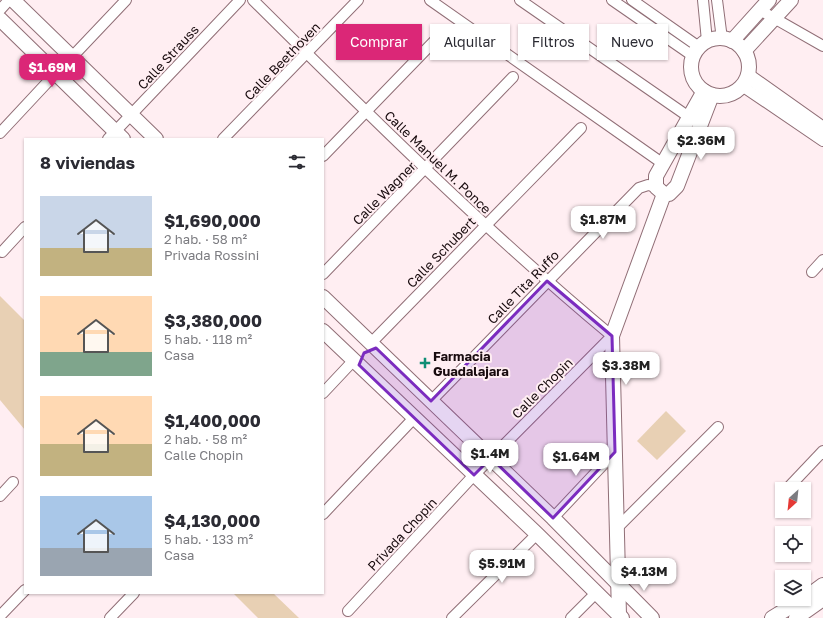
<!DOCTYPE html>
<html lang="es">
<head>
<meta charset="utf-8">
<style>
  body { margin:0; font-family:"Golos Text",sans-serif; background:#f7f7f7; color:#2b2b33; height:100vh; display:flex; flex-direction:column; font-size:15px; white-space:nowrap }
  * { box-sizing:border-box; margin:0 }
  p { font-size:13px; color:#7c7c81 }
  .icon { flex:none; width:22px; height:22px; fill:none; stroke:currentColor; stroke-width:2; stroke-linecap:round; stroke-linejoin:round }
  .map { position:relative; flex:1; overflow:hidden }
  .side { position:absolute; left:24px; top:138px; width:300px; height:456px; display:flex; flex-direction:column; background:#fff; border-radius:0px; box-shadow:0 1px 3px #0004 }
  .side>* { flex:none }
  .hud { position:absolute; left:336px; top:24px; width:380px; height:36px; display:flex; gap:8px }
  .needle { width:26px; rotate:207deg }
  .buttons { position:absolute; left:775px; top:482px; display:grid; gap:8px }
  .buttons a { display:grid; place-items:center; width:36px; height:36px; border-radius:0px; background:#fff; box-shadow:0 1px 3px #0004; font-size:20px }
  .price { position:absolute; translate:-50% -34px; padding:0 9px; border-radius:8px; background:#fff; color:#222; font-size:13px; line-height:26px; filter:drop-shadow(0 1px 2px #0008) }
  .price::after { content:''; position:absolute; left:50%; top:24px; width:12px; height:9px; margin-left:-6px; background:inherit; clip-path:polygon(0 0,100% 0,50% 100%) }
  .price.on { background:#db2777; color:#fff }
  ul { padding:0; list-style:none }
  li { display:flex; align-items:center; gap:12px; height:100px; padding:0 16px }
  li span { display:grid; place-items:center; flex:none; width:112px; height:80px; border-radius:0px; color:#555 }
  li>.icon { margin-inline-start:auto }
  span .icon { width:48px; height:48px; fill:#fffc; stroke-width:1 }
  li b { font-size:17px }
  h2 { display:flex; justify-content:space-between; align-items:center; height:48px; padding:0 16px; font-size:17px }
  .chip { padding:0 14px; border-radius:0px; background:#fff; box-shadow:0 1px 3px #0004; font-size:14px; line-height:36px }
  .chip.on { background:#db2777; color:#fff }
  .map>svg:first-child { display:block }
</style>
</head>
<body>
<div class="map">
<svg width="823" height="618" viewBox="0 0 823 618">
  <rect width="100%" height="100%" fill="#ffeef2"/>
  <g fill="#e8d0b4">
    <path d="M0,296L25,321V430L0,400Z"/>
    <path d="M666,411L686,431L657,460L637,441Z"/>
    <path d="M233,593H273L299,618H258Z"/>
  </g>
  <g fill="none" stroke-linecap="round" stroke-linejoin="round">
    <g stroke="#906e76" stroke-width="12">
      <g id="street">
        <path d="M253,0C369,115 486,231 612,336L474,475L348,611"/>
        <path d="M430,0L662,163"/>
        <path d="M520,0L689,117"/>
        <path d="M612,0L693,56"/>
        <path d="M632,0L699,47"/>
        <path d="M703,0L707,41"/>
        <path d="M717,0L722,39"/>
        <path d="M0,10L9,0"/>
        <path d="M760,10L823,46"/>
        <path d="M72,57L126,0"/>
        <path d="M742,86L823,141"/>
        <path d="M0,133L56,73"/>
        <path d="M108,139L240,0"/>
        <path d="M223,139L358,0"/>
        <path d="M323,156L444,31"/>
        <path d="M2,252L25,227"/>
        <path d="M812,272L823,260"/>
        <path d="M323,274L513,77"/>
        <path d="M371,343L581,128"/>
        <path d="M323,393L354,360"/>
        <path d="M431,401L639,188L648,185L656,187"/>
        <path d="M787,489L823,451"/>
        <path d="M0,496L13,482"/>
        <path d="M323,514L414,418"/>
        <path d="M553,518L615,452"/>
        <path d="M615,530L718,427"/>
        <path d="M0,616L25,590"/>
        <path d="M110,618L134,593"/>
        <path d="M452,618L537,534"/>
        <path d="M571,618L596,593"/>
      </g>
    </g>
    <g stroke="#906e76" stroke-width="16">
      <g id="secondary">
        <path d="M13,0L156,139"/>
        <path d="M0,19L123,139"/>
        <circle cx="720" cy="67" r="29"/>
        <path d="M732,41L769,0"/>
        <path d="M744,51L791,0"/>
        <path d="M748,76L823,129"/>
        <path d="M704,91L656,176V187L664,194H669L677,186L712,95"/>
        <path d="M323,297L553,518L652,618"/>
        <path d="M323,331L537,534L622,618"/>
        <path d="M804,599L823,585"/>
        <path d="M619,615L612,336L664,194"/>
        <path d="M772,618L803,599"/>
        <path d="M796,618L823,599"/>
      </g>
    </g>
    <use href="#street" stroke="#fff" stroke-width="10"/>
    <use href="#secondary" stroke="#fff" stroke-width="14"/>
  </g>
  <path fill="#7b2cbf" fill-opacity="0.2" stroke="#7b2cbf" stroke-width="3" stroke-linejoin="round" d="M547,281L612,336L615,452L553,518L491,458L474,475L359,365L364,353L376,348L431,401Z"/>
  <path fill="#0e8e75" stroke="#ffeef2" stroke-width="1.5" d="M423 357h4v4h4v4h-4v4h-4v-4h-4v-4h4z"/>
  <g text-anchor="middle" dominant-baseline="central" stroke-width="4" stroke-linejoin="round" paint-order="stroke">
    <g font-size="13" fill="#180b0e" stroke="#ffeef2">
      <text transform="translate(168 57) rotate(-47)">Calle Strauss</text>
      <text transform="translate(282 61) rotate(-46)">Calle Beethoven</text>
      <text transform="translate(438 162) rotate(44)">Calle Manuel M. Ponce</text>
      <text transform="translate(384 193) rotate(-45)">Calle Wagner</text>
      <text transform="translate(441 252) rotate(-46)">Calle Schubert</text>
      <text transform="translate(523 287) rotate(-46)">Calle Tita Ruffo</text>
      <text transform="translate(542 388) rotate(-45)">Calle Chopin</text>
      <text transform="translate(402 534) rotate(-47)">Privada Chopin</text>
    </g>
    <g font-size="13" font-weight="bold" fill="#180b0e" stroke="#ffeef2" text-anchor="start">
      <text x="433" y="356">Farmacia<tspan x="433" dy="15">Guadalajara</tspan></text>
    </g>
  </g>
</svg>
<div class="buttons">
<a><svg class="needle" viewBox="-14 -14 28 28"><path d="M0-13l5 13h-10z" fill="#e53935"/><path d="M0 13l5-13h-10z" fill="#7c7c81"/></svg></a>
<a><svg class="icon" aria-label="locate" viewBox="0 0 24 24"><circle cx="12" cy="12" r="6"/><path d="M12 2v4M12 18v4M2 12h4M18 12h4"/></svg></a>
<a><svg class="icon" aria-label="layers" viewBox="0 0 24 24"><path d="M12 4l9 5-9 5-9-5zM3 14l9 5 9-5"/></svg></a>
</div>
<b class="price on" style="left:52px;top:88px">$1.69M</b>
<b class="price" style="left:701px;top:161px">$2.36M</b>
<b class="price" style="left:603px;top:240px">$1.87M</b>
<b class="price" style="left:626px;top:386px">$3.38M</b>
<b class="price" style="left:490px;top:474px">$1.4M</b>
<b class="price" style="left:576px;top:477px">$1.64M</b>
<b class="price" style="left:502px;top:584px">$5.91M</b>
<b class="price" style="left:644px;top:592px">$4.13M</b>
<div class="hud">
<a class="chip on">Comprar</a>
<a class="chip">Alquilar</a>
<a class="chip">Filtros</a>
<a class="chip">Nuevo</a>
</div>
<section class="side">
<h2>8 viviendas<svg class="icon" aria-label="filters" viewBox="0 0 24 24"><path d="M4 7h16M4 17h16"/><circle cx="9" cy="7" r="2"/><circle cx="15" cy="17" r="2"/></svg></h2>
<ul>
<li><span style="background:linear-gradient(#c9d6e8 65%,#c2b280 0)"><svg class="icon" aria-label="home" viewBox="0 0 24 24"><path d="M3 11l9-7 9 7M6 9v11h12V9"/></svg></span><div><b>$1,690,000</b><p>2 hab. · 58 m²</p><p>Privada Rossini</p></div></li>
<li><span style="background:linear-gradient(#ffd9b3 70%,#7fa58c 0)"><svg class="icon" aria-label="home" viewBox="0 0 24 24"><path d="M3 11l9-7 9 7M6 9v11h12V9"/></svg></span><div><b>$3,380,000</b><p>5 hab. · 118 m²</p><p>Casa</p></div></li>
<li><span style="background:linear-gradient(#ffd9b3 60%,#c2b280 0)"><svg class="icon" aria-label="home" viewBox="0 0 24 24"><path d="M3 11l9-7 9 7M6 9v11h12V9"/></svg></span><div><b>$1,400,000</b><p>2 hab. · 58 m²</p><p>Calle Chopin</p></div></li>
<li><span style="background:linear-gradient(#a9c7e8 65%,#9aa5b1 0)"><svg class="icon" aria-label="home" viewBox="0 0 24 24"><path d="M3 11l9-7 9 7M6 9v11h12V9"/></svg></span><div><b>$4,130,000</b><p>5 hab. · 133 m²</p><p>Casa</p></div></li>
</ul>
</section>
</div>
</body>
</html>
